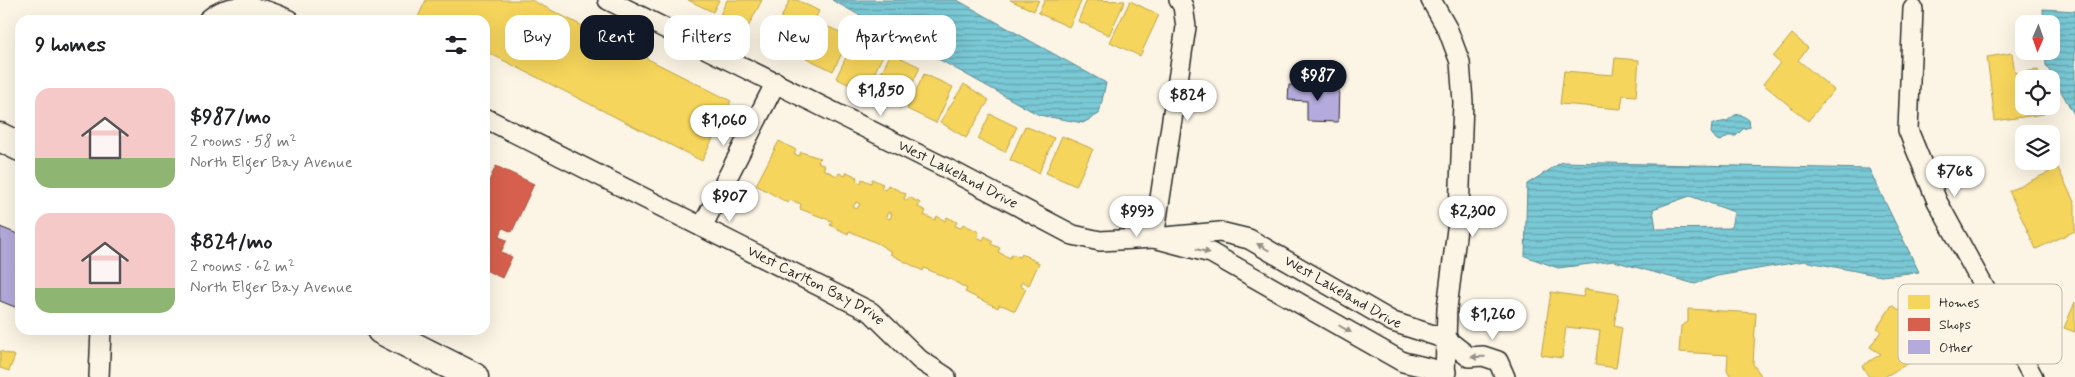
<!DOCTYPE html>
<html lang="en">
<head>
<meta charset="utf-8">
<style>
  body { margin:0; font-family:Mynerve,sans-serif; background:#f6f6f6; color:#202124; height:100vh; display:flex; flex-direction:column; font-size:19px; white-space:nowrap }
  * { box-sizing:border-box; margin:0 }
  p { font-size:16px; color:#757577 }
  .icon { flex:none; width:28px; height:28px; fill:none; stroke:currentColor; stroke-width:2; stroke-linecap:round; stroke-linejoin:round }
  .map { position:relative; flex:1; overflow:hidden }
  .details { position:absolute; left:15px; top:15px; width:475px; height:320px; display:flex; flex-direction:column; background:#fff; border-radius:15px; box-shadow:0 5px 20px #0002 }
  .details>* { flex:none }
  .guide { position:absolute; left:505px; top:15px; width:475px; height:45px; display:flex; gap:10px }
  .needle { width:32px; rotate:182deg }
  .fabs { position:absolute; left:2015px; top:15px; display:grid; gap:10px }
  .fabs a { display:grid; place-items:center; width:45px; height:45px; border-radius:10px; background:#fff; box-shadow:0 5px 20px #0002; font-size:25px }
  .price { position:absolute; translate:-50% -42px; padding:0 11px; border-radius:18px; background:#fff; color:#222; font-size:16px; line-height:32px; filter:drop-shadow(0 1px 2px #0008) }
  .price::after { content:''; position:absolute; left:50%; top:30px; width:15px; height:11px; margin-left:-8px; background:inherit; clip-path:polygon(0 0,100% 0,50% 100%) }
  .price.selected { background:#111827; color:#fff }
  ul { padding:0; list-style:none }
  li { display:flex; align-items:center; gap:15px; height:125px; padding:0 20px }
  li span { display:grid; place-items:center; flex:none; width:140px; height:100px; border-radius:15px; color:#555 }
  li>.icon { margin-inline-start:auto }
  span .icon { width:60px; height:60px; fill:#fffc; stroke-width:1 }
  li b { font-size:21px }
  h2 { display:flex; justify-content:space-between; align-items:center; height:60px; padding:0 20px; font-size:21px }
  .tag { padding:0 18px; border-radius:15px; background:#fff; box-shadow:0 5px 20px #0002; font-size:18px; line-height:45px }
  .tag.selected { background:#111827; color:#fff }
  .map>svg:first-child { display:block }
</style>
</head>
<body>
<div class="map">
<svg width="2075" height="377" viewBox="0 0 2075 377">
  <defs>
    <pattern id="water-rules" width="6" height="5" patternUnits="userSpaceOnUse" patternTransform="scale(1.25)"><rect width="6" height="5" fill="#7ac9d6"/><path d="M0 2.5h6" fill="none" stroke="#64a3ae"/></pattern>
  </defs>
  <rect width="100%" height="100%" fill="#fcf5e5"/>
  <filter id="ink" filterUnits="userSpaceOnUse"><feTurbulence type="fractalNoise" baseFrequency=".02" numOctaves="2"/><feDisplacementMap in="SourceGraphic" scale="10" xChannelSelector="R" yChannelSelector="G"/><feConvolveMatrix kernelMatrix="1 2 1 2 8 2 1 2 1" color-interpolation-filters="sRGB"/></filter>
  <g filter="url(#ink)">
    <g fill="url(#water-rules)" stroke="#5a8a92" fill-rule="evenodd">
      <path d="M832,0H957L1106,83L1099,114L1083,123L1039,115Z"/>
      <path d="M2043,9L2075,11V116L2046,65L2045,51H2051V24H2044Z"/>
      <path d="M1740,114L1749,120L1750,127L1743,129L1736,136H1728L1721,141L1717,140L1711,133L1712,124L1727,121L1735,115Z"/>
      <path d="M1562,162L1869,169L1919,272L1881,276L1804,261L1717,276L1695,284L1614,261L1558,268L1525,256L1527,184ZM1690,196L1734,212L1731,228L1656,229L1653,209Z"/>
    </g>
    <g fill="#f6d55c" stroke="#b9a24d" fill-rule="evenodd">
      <path d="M426,0H531L731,101L702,161L485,51V20H423L418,17Z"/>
      <path d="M688,0H719L713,12Z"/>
      <path d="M727,0H762L747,29L720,15Z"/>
      <path d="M790,0H797L819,11L798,54L770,40Z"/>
      <path d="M1010,0H1039L1034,11Z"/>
      <path d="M1045,0H1082L1069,27L1038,13Z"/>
      <path d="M1087,0L1125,1L1109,35L1078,21Z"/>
      <path d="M1130,1L1159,15L1140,56L1110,42Z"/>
      <path d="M820,23L850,37L833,71L804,57Z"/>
      <path d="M1792,34L1808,48L1798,60L1834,90L1808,121L1763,84L1780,63L1773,57Z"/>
      <path d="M854,41L883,55L865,93L836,78Z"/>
      <path d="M891,53L920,67L901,108L871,94Z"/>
      <path d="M2012,53L2015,73L2038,70L2040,79H2024V106H2043L2044,114L1995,121L1987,57Z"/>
      <path d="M1615,58L1639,60L1636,96L1623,95L1621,109L1560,104L1564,71L1613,75Z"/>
      <path d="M924,74L953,87L936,123L907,109Z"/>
      <path d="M964,84L989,100L966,138L940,122Z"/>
      <path d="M990,114L1017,127L1005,152L978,139Z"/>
      <path d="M1025,126L1054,138L1039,173L1010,160Z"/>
      <path d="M1062,136L1093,149L1076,186L1046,173Z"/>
      <path d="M779,141L796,150L794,154L799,156L801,152L820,158L818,162L825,166L823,169L837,176L839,173L845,176L847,172L857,177L856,181L861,183L862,179L871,183L872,179L883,184L881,188L885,190L888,185L906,194L904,199L907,201L909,197L920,203L918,207L926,211L924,215L935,220L937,216L945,221L947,217L957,222L955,226L961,228L963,224L979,232L977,237L983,240L985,236L993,241L991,244L1000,248L998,252L1010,258L1012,254L1020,257L1022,254L1039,263L1029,285L1022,282L1020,286L1026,289L1015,311L1004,306L999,305L998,308L965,292L967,289L952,280L924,268L923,271L890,254L892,252L877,243L849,231L848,234L830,225L832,221L800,209L801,204L790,200L788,203L756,185ZM856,202L860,204L857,209L853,207ZM888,212L892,214L890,219L886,217Z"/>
      <path d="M2058,168L2075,204V231L2036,249L2009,191Z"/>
      <path d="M1585,289L1619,294L1614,326L1622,328L1616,368L1595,365L1600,331L1566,327L1562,358L1541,355L1551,292L1583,297Z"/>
      <path d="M2075,302V332L2064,328Z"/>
      <path d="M1892,305L1901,311L1904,305H1910V307L1941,310L1939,338L1915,336L1909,348L1913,350L1909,359L1905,357L1909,363L1884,377H1869L1862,366L1881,354L1870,347L1881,331L1877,328Z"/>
      <path d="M1688,309L1756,313L1753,364L1762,377H1731L1727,370L1728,355L1679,352L1681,326L1688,322Z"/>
      <path d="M0,351L15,356L9,371L0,368Z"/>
    </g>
    <path fill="#d6604d" stroke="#a35043" d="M496,166L534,184L512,232L503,228L499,237L507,240L501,252L512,257L502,278L485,270V189Z"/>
    <g fill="#b4aadb" stroke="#2b2b2b">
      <path d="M1289,85L1339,87L1338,122L1307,121V101L1288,100Z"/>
      <path d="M0,227L20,235V258L16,267L20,268V309L0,301Z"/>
    </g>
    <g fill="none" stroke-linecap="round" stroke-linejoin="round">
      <g stroke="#2b2b2b" stroke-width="22">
        <g id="minor">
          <path id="s1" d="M608,0L950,170L1073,235L1100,241L1154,238L1186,27L1183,6L1179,0"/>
          <path d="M1431,0L1448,30L1460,62L1463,102L1459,213L1447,308L1445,377"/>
          <path d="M1913,9L1908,130L1937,201L2033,377"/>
          <path d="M208,20C231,0 261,6 289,20"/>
          <path id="s2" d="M485,118L871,312L920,360L946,377"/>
          <path d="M702,227L776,82"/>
          <path id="s3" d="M1446,372L1403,362L1211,253L1154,238L1220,232L1249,239L1393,322L1446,339L1469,357L1483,356L1498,361L1505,377"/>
          <path d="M99,377L101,330"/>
        </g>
      </g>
      <g stroke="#2b2b2b" stroke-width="31">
        <g id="primary">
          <path d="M0,137L20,147"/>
          <path d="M381,330L474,377"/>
        </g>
      </g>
      <use href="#minor" stroke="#fcf5e5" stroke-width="19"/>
      <use href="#primary" stroke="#fcf5e5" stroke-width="28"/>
    </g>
    <defs><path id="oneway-solid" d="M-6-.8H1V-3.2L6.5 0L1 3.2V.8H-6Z" transform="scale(1.25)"/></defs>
    <g fill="#949088">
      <use href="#oneway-solid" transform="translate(1263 247) rotate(-150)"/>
      <use href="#oneway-solid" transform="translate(1203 251) rotate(15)"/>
      <use href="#oneway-solid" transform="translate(1345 329) rotate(30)"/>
      <use href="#oneway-solid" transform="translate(1478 357) rotate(178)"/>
    </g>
  </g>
  <g text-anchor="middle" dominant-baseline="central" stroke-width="5" stroke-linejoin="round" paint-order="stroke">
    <g font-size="15" fill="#2b2b2b" stroke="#fcf5e5">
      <text stroke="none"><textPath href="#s1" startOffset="391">West Lakeland Drive</textPath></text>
      <text stroke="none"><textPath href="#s2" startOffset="371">West Carlton Bay Drive</textPath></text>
      <text stroke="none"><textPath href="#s3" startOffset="528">West Lakeland Drive</textPath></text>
    </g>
  </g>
  <rect x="1898" y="284" width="164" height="80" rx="8" fill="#fcf5e5" stroke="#bdb8ad" stroke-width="1"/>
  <rect x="1908" y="295" width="22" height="14" fill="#f6d55c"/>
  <rect x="1908" y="318" width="22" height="13" fill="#d6604d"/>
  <rect x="1908" y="340" width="22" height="14" fill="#b4aadb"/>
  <g font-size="14" fill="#2b2b2b">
    <text x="1939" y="307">Homes</text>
    <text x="1939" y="329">Shops</text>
    <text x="1939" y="352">Other</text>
  </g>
</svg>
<div class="fabs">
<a><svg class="needle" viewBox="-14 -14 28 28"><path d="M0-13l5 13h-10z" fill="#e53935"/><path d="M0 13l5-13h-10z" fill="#757577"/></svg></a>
<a><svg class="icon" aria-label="locate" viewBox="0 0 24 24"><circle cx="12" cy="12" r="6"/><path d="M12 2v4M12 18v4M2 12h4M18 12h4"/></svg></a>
<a><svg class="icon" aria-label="layers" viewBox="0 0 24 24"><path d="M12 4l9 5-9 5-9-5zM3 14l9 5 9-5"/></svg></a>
</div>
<b class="price selected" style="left:1318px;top:102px">$987</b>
<b class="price" style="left:881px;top:117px">$1,850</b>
<b class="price" style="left:1188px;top:122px">$824</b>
<b class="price" style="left:724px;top:147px">$1,060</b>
<b class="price" style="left:1955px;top:198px">$768</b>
<b class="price" style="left:730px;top:223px">$907</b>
<b class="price" style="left:1137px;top:238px">$993</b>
<b class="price" style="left:1473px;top:238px">$2,300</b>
<b class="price" style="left:1493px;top:341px">$1,260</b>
<div class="guide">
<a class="tag">Buy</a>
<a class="tag selected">Rent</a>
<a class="tag">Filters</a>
<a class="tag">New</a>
<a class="tag">Apartment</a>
</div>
<section class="details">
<h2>9 homes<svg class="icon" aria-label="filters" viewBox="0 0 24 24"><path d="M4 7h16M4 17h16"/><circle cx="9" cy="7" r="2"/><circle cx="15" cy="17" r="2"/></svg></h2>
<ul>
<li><span style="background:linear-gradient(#f6c9c9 70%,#8fb573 0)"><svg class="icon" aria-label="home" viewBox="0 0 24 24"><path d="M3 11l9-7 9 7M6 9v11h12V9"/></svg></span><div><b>$987/mo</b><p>2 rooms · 58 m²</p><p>North Elger Bay Avenue</p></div></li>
<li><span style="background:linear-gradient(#f6c9c9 75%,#8fb573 0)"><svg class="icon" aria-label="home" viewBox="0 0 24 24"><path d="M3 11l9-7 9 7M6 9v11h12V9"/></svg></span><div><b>$824/mo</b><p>2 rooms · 62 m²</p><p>North Elger Bay Avenue</p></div></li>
</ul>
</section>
</div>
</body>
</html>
